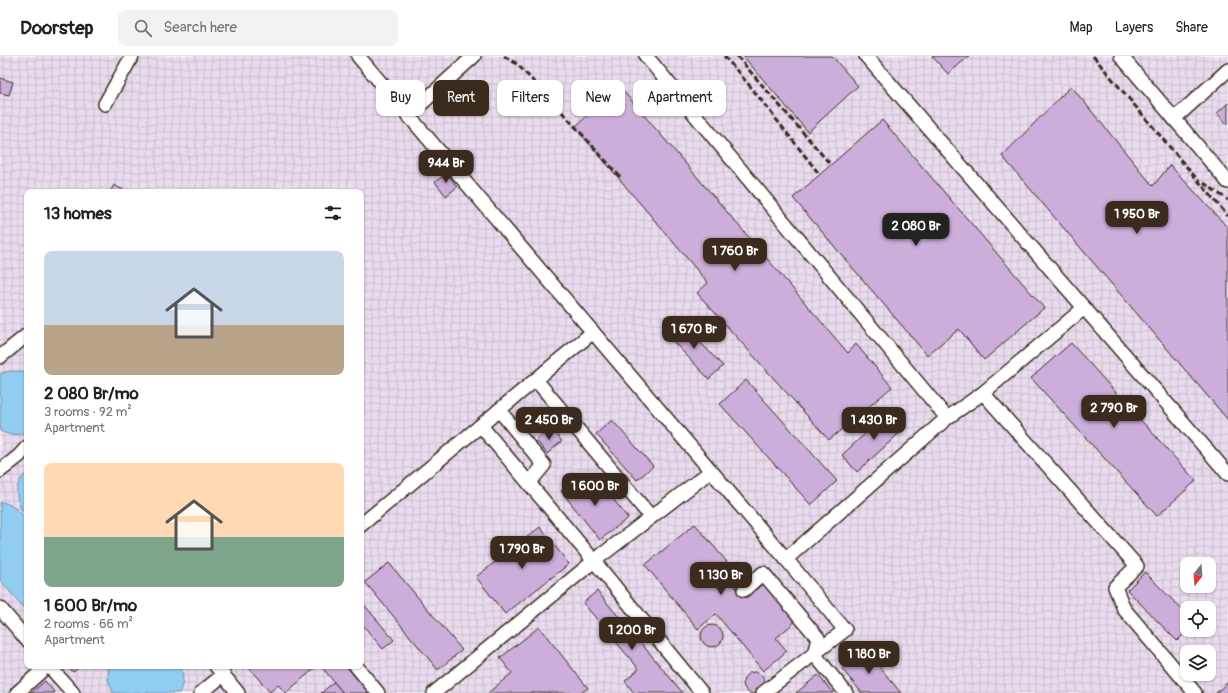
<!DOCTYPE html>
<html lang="en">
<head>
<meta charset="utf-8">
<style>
  body { margin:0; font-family:Pangolin,sans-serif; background:#f2f2f2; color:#202124; height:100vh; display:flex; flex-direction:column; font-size:15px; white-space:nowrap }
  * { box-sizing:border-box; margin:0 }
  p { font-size:13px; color:#757577 }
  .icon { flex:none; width:22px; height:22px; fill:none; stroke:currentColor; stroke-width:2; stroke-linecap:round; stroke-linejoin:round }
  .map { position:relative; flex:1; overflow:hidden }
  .details { position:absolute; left:24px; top:133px; width:340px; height:480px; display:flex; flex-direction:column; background:#fff; border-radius:8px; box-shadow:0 1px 3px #0004 }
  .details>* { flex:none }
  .guide { position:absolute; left:376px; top:24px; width:380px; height:36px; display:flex; gap:8px }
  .needle { width:26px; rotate:197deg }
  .controls { position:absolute; left:1180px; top:501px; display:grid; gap:8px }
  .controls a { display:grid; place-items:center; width:36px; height:36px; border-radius:8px; background:#fff; box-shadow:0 1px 3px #0004; font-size:20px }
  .price { position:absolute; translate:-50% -34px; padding:0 9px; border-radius:8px; background:#3b2a1e; color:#fff; font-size:13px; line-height:26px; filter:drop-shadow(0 1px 2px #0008) }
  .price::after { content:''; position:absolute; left:50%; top:24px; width:12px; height:9px; margin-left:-6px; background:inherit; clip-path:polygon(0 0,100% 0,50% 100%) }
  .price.active { background:#222; color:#fff }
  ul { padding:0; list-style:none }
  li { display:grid; align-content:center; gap:8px; height:212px; padding:0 20px }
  li span { display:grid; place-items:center; height:124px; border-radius:8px; color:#555 }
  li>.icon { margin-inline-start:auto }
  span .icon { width:72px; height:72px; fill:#fffc; stroke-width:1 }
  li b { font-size:17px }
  h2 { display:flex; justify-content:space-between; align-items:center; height:48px; padding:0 20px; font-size:17px }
  .pill { padding:0 14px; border-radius:8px; background:#fff; box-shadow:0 1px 3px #0004; font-size:14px; line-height:36px }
  .pill.active { background:#3b2a1e; color:#fff }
  header { display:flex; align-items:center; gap:24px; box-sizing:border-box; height:56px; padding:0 20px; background:#fff; border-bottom:1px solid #e0e0e0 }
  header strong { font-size:19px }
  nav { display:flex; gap:22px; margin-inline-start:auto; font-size:14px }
  .search { width:280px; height:36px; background:#f2f2f2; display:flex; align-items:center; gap:10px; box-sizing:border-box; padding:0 14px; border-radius:8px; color:#757577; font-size:15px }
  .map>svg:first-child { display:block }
</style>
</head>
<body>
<header>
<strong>Doorstep</strong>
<div class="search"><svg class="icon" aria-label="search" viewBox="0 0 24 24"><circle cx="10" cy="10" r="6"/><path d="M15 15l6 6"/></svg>Search here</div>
<nav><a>Map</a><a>Layers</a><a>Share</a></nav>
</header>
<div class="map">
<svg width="1228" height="637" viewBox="0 0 1228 637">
  <defs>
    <pattern id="industrial-grid" width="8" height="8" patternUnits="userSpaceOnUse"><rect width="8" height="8" fill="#e9dcef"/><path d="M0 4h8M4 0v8" fill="none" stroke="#c9bdcc"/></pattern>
  </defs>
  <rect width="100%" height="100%" fill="#f5eff8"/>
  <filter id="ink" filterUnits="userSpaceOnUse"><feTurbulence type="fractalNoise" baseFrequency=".025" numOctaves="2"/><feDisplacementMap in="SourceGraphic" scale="8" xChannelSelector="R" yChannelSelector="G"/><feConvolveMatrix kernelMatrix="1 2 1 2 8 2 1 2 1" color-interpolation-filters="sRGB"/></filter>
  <g filter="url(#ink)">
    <path fill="url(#industrial-grid)" fill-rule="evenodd" d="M0,0H1228V637H0ZM27,136H361V610H27ZM1187,508H1209V530H1187ZM1187,552H1209V574H1187ZM1187,596H1209V618H1187Z"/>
    <g fill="#91cdf1" stroke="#6f8c9d">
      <path d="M9,315H19L27,317V376C18,380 9,379 0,375V318Z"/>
      <path d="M27,417V461C16,448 11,429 27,417Z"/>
      <path d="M0,446C10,446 21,457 27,464V556L0,524Z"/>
      <path d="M109,610H182C183,620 184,628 179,637H113L108,623Z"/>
    </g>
    <g fill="#ccaedb" stroke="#3b2a1e">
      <path d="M743,0H832L858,30L808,76Z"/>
      <path d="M932,0H969L948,18Z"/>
      <path d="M0,22L13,26L9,39L0,37Z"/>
      <path d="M619,30L848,297L856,288L892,331L829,384L697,237L708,227L575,71Z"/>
      <path d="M1071,30L1153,130L1170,109L1228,172V364L1002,100Z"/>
      <path d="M1228,47V69L1217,57Z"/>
      <path d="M882,64L1044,252L984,304L959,273L927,299L793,142Z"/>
      <path d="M447,117L457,131L446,140L435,126Z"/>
      <path d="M114,129L125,135V136H110Z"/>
      <path d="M680,265L723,310L709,323L666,278Z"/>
      <path d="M1071,287L1196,425L1157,460L1031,322Z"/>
      <path d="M746,324L837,425L811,449L720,348Z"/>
      <path d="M891,354L906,371L857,416L842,399Z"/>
      <path d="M612,364L653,410L637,424L596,378Z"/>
      <path d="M551,372L562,385L547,398L536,384Z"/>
      <path d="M582,419L599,440L606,434L628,462L600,484L561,435Z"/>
      <path d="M695,468L727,506L720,512L745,542L765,526L797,564L776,582L787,595L763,615L716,558L698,573L645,509Z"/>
      <path d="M540,471L569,508L505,558L476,521Z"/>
      <path d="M389,507L462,594L438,614L365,526Z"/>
      <path d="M1145,516L1187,559L1188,574L1177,585L1127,534Z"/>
      <path d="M597,535L683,637H634L625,625L639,613L583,547Z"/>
      <path d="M361,545L394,584L383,593L361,567Z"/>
      <circle cx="712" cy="580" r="11"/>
      <path d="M539,571L588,632L581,637H488L512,617L500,602Z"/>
      <path d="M865,593L901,637H862L842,613Z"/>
      <path d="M67,610H81L73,616Z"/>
      <path d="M247,610H317L286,637L278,629L270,636Z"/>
      <path d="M321,610H346L369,637H343Z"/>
      <circle cx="754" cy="627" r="11"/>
      <path d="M818,619L833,637H796Z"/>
      <path d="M45,625L55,637H31Z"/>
      <path d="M334,626L343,637H321Z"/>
      <path d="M1228,626V637H1216Z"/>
    </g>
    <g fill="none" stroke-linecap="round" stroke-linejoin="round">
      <g stroke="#3b2a1e" stroke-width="16">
        <g id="minor">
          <path d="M358,0L786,503L947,362L983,337L1084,252"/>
          <path d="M646,0L947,362"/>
          <path d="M866,0L1228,418"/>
          <path d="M1121,0L1228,126"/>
          <path d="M105,48L132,0"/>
          <path d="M408,60L474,0"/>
          <path d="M1174,63L1228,14"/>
          <path d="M0,301L27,279"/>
          <path d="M536,324L651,461"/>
          <path d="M983,337L1137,510L1115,531L1124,553L1195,637"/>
          <path d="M499,354L544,409L529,427"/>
          <path d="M481,370L594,505L711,415"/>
          <path d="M0,415L19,400L27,391"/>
          <path d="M361,469L593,276"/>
          <path d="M744,534L763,517L818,582L814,598L846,637"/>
          <path d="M0,552L27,584"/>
          <path d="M49,610L73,637"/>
          <path d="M216,610L238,637"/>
          <path d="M356,610L378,637"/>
          <path d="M17,637L47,610"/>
          <path d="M201,637L223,619"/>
          <path d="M434,637L594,505L702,637"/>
          <path d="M763,637L845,574L786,503"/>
        </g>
      </g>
      <use href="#minor" stroke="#fff" stroke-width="13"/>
      <g stroke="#3b2a1e" stroke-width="3" stroke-dasharray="6 3" stroke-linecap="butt">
        <path d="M504,0L517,8L553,46L622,123"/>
        <path d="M724,0L750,30L820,119"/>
        <path d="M737,0L831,109"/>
        <path d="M1093,0L1228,160"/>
        <path d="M1204,127L1228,144"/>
      </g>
    </g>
  </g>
</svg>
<div class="controls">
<a><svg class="needle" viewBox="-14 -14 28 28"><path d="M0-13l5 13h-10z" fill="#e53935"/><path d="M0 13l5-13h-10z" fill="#757577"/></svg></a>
<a><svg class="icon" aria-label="locate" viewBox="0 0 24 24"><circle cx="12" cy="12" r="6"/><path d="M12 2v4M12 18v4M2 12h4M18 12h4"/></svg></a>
<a><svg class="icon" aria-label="layers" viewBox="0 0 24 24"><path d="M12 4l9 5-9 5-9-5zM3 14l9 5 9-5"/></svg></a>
</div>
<b class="price" style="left:446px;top:128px">944 Br</b>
<b class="price" style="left:1137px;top:179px">1 950 Br</b>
<b class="price active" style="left:916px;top:191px">2 080 Br</b>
<b class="price" style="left:735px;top:216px">1 760 Br</b>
<b class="price" style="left:694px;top:294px">1 670 Br</b>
<b class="price" style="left:1114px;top:373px">2 790 Br</b>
<b class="price" style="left:549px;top:385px">2 450 Br</b>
<b class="price" style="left:874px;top:385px">1 430 Br</b>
<b class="price" style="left:595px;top:451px">1 600 Br</b>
<b class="price" style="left:522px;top:514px">1 790 Br</b>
<b class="price" style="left:721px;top:540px">1 130 Br</b>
<b class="price" style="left:632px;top:595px">1 200 Br</b>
<b class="price" style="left:869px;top:619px">1 180 Br</b>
<div class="guide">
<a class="pill">Buy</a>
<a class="pill active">Rent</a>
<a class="pill">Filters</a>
<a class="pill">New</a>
<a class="pill">Apartment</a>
</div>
<section class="details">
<h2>13 homes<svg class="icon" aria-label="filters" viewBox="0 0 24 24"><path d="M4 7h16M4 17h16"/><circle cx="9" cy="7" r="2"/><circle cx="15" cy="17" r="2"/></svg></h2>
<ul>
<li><span style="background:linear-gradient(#c9d6e8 60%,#b9a48a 0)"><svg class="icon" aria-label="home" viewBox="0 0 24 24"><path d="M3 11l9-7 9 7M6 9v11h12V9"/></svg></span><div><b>2 080 Br/mo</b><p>3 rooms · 92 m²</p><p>Apartment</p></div></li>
<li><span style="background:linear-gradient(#ffd9b3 60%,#7fa58c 0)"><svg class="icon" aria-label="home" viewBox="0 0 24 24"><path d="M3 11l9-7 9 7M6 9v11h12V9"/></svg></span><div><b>1 600 Br/mo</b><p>2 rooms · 66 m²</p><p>Apartment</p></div></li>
</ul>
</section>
</div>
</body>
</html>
